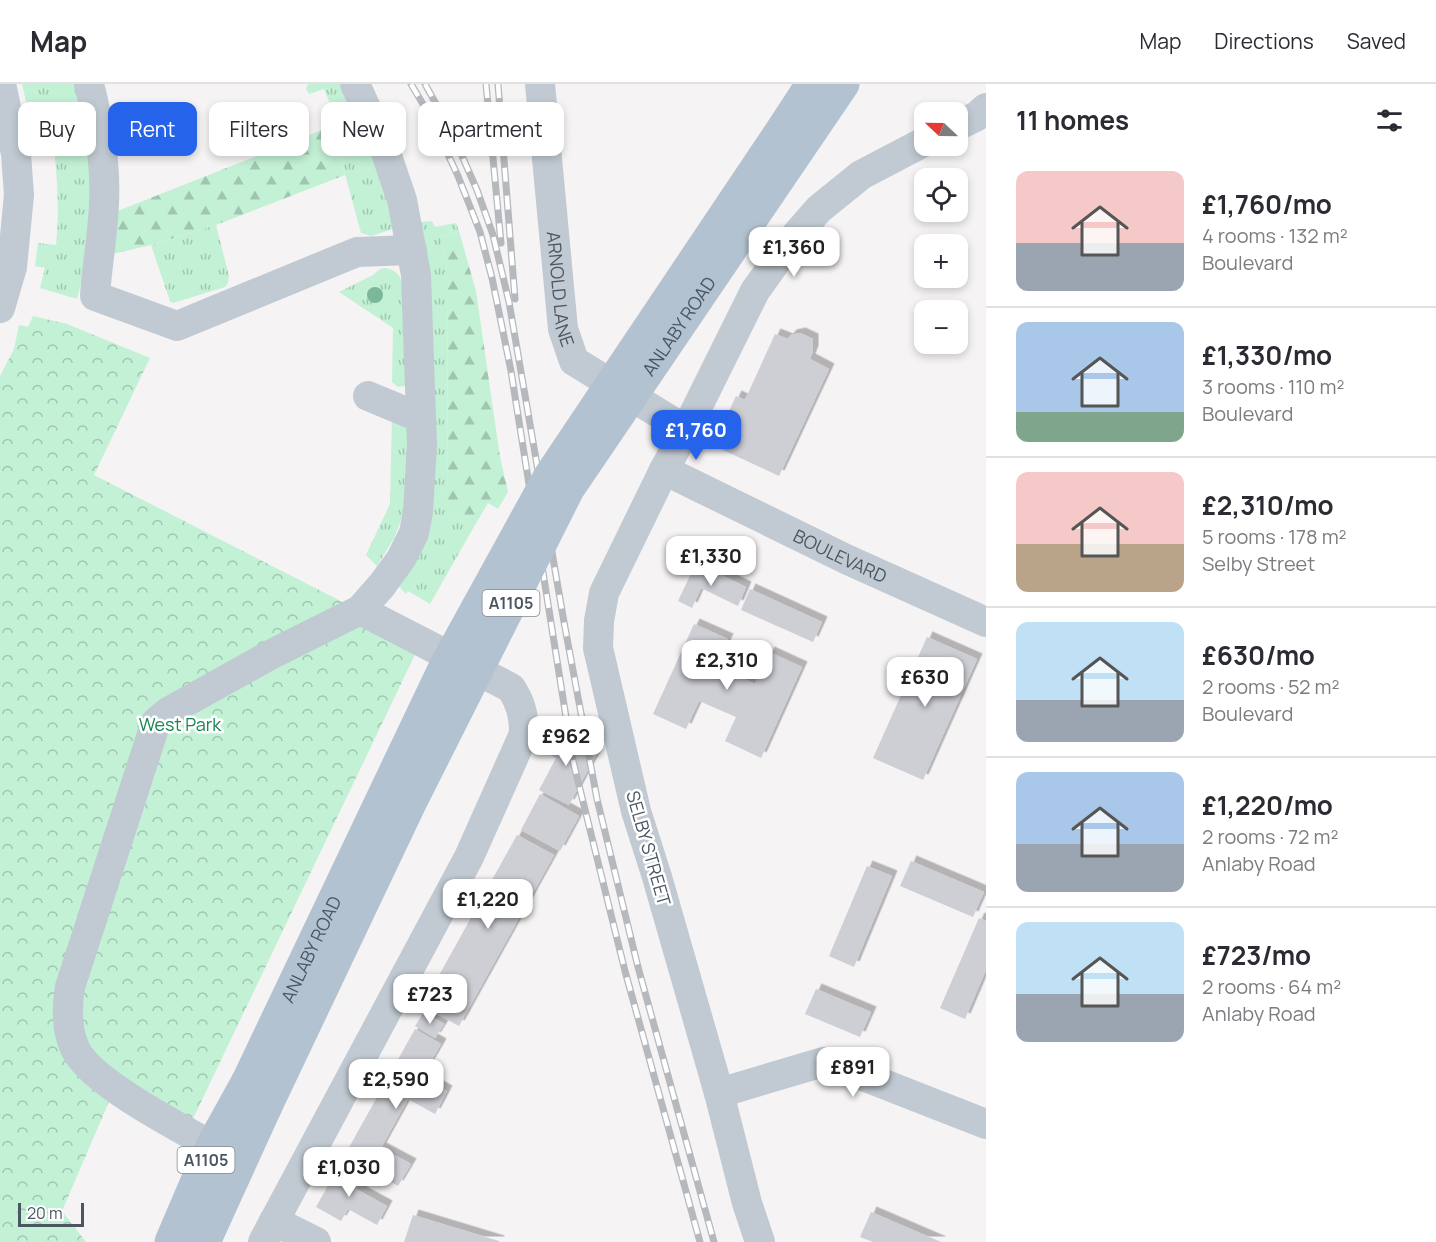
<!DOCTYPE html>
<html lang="en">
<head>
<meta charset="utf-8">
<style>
  body { margin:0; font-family:Manrope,sans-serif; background:#f2f2f3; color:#2b2b33; height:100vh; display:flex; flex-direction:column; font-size:22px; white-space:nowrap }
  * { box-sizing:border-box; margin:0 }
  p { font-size:20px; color:#7c7c81 }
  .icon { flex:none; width:33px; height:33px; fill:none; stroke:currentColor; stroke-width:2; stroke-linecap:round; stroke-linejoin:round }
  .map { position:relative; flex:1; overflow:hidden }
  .drawer { display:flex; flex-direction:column; background:#fff; width:450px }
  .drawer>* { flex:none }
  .guide { position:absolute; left:18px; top:18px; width:570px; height:54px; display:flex; gap:12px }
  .needle { width:39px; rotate:292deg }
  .fabs { position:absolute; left:914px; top:18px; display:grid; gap:12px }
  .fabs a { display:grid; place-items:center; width:54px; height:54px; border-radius:12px; background:#fff; box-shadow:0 3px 9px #0003; font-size:30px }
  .scale { position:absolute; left:18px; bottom:15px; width:66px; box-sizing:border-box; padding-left:6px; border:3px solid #4a5661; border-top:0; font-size:16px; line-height:21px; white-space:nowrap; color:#4a5661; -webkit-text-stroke:4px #fff; paint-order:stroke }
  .price { position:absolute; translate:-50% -51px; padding:0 14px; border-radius:12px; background:#fff; color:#222; font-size:20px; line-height:39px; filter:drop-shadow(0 2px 3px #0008) }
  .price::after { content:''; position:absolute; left:50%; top:36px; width:18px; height:14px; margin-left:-9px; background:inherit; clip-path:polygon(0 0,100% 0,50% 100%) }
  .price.current { background:#2563eb; color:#fff }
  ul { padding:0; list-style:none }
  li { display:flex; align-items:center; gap:18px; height:150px; padding:0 30px }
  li+li { border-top:2px solid #e1e1e2 }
  li span { display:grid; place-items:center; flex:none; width:168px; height:120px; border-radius:12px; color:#555 }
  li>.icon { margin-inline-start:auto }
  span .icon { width:72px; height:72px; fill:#fffc; stroke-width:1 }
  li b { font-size:26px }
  h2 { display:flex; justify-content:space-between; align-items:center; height:72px; padding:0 30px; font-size:26px }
  .chip { padding:0 21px; border-radius:12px; background:#fff; box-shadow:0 3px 9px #0003; font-size:21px; line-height:54px }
  .chip.current { background:#2563eb; color:#fff }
  header { display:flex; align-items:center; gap:36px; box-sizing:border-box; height:84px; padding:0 30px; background:#fff; border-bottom:2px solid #e1e1e2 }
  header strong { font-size:28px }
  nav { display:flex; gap:33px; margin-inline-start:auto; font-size:21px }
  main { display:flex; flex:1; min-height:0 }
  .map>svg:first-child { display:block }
</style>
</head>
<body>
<header>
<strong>Map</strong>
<nav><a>Map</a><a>Directions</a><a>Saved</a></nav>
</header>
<main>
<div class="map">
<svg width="986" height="1158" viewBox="0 0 986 1158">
  <defs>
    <pattern id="grass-tufts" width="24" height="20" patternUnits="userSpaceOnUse" patternTransform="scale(1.5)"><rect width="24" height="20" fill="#c3f1d5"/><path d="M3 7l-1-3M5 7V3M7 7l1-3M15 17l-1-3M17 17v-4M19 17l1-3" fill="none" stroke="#a0c6b0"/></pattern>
    <pattern id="forest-firs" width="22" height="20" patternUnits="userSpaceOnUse" patternTransform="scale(1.5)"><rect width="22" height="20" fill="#c3f1d5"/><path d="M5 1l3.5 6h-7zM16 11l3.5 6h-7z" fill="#a0c6b0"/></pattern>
    <pattern id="park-crowns" width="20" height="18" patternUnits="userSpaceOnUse" patternTransform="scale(1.5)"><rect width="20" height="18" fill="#c3f1d5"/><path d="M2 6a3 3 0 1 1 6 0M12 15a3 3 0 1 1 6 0" fill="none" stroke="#a0c6b0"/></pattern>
    <filter id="shadow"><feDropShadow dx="5.5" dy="-5.5" stdDeviation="0" flood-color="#0004"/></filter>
  </defs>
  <rect width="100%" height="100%" fill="#f5f3f3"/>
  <g fill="url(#grass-tufts)">
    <path d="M22,0H77C84,41 93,82 92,124C91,153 85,187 77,215L40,204L45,184L35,182L38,159L56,161C59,132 58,104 55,75C54,57 53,40 49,22L28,27Z"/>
    <path d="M308,0H342L379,84L393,145L371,152L361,149L332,42L338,39L324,5L309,10L306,5Z"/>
    <path d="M432,137L435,143L456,139L459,147L441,152L447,185L448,431L475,441L430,520L408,507L406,510L394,497L413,471L418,138Z"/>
    <path d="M216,141L229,192L228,199L225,203L173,219L170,217L151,161Z"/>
    <path d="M385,184C400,187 400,193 404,206L408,299L405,302L398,303L392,298L393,244L339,208L373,191L380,185Z"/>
    <path d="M392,332L409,337L404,429L394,454L377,482L366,471L390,420Z"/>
  </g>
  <g fill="url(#forest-firs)">
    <path d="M332,42L345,91L216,141L151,161L113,170L110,130Z"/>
    <path d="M459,147L476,207L500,373L508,408L498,425L488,419L475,441L448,431L447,185L441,152Z"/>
  </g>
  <path fill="url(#park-crowns)" d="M33,232L67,240L150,274L94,391L421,558L189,1043L111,1013L62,1127L86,1158H0V292L14,265L19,241L28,243Z"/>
  <g fill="#cdcfd5" filter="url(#shadow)">
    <path d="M800,249L813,255V267L810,275L829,285L779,392L721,365L733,339L725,336L736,312L745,316L775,250L788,255L791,251Z"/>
    <path d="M696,479L746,503L738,522L701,504L692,524L678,517Z"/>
    <path d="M750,505L822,538L813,558L741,526Z"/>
    <path d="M694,540L728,555L716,582L755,600L769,568L802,583L761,674L725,657L736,633L699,617L686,645L653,630Z"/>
    <path d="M927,553L977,575L923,696L873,674Z"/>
    <path d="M551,645L597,669L569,721L539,706L556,674L541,666Z"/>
    <path d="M540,710L579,732L560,767L521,746Z"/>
    <path d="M517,751L554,771L459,942L422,922Z"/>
    <path d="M911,777L984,808L973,833L900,802Z"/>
    <path d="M867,782L892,792L854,883L829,872Z"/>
    <path d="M979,834L986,837V886L965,935L940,924Z"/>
    <path d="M816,905L871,928L860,953L805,930Z"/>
    <path d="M424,928L444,940L435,954L415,942Z"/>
    <path d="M415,945L441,960L422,993L447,1007L435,1030L408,1015L381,1064L411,1080L398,1102L366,1084L364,1089L342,1076Z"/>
    <path d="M340,1080L363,1093L356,1105L387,1122L377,1141L348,1125L341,1137L316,1123Z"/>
    <path d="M871,1128L941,1158H873L860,1153Z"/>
    <path d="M413,1131L499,1157V1158H404Z"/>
  </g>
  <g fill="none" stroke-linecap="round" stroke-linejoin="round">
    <g stroke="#c1cad2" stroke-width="30">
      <path d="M89,0C99,39 106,79 104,119C103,150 97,181 95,212L177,242L357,168L412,166"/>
      <path id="s1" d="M540,0L563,245L574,277L686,346"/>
      <path d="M957,42L977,32L986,24"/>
      <path d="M0,224L12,183L19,111L16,70L1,0"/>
      <path d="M368,312L421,334"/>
      <path id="s2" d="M664,386L848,476L986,538"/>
      <path d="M719,1009L823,978L853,988L986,1040"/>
      <path d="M212,1062C179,1043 86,996 74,962C66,943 67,923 70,903L156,638L168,628L272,570L360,526L382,501L401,475L414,449L418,428L422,361L416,191L402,116L384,63L355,0"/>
      <path d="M274,1137L316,1158"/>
      <path d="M263,1158L469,773L524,650C524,632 521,619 511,604L360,526"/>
      <path d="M760,1158L747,1119L719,1009L657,793L636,727L598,564L599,537L604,509L664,386L686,346L755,207L790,158L819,125L861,91L924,58"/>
    </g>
    <g stroke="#b3c2d1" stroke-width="33">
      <path d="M790,34L812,0"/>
      <path d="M811,47L843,0"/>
      <path d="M171,1158L212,1062L248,997"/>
      <path d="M204,1158L266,1022"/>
    </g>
    <g stroke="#b5b8bd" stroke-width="7">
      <g id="rail">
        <path d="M411,0L430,32L458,92L480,148L492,194L511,287L573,677L625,887L700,1158"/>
        <path d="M425,0L451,47L477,106L493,151L509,218L564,538L597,715L638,883L714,1158"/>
        <path d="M486,0L501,159"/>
        <path d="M498,0L515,215"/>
      </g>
    </g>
    <use href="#rail" stroke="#fff" stroke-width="4.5" stroke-dasharray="14" stroke-linecap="butt"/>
    <g stroke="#b3c2d1" stroke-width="33">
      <path id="s3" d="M248,997L446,581L550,392L790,34"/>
      <path id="s4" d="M266,1022L411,717L568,405L811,47"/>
    </g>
  </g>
  <circle fill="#7bb799" cx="375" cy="211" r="8"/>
  <g text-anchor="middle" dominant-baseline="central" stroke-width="5" stroke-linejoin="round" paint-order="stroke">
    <g fill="#fff" stroke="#808990" stroke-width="1.5">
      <rect x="482.5" y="506" width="57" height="26" rx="4.5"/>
      <rect x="177.5" y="1063" width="57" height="26" rx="4.5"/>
    </g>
    <g font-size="16" font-weight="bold" fill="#4a5661">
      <text x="511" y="519">A1105</text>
      <text x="206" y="1076">A1105</text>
    </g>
    <g font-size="18" fill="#4a5661" stroke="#fff">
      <text stroke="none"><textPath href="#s1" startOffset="206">ARNOLD LANE</textPath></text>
      <text stroke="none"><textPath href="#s4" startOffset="884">ANLABY ROAD</textPath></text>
      <text stroke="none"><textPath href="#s2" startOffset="196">BOULEVARD</textPath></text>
      <text transform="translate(649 764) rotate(74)">SELBY STREET</text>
      <text stroke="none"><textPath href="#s3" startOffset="146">ANLABY ROAD</textPath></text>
    </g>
    <g font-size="18" fill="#17864f" stroke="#fff">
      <text x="180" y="640">West Park</text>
    </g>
  </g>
</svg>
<div class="fabs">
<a><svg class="needle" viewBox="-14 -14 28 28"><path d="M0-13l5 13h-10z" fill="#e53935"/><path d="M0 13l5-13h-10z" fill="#7c7c81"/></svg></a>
<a><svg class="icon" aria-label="locate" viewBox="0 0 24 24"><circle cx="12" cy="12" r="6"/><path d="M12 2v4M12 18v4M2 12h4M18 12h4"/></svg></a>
<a>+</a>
<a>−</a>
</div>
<div class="scale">20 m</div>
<b class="price" style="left:794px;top:194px">£1,360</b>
<b class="price current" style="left:696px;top:377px">£1,760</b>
<b class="price" style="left:711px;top:503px">£1,330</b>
<b class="price" style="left:727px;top:607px">£2,310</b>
<b class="price" style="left:925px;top:624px">£630</b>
<b class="price" style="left:566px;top:683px">£962</b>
<b class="price" style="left:488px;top:846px">£1,220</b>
<b class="price" style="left:430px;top:941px">£723</b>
<b class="price" style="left:853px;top:1014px">£891</b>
<b class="price" style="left:396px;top:1026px">£2,590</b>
<b class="price" style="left:349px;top:1114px">£1,030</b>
<div class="guide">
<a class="chip">Buy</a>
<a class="chip current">Rent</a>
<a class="chip">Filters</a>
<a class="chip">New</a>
<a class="chip">Apartment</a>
</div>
</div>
<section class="drawer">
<h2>11 homes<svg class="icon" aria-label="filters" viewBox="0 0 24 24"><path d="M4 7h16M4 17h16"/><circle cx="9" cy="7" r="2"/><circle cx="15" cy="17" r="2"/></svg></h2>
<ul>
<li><span style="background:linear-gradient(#f6c9c9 60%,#9aa5b1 0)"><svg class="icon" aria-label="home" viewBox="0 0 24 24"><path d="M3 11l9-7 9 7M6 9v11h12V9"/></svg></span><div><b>£1,760/mo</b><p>4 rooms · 132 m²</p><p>Boulevard</p></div></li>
<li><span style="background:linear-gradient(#a9c7e8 75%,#7fa58c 0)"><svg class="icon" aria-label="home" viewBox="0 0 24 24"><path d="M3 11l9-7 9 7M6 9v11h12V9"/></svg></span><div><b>£1,330/mo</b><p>3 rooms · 110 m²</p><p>Boulevard</p></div></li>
<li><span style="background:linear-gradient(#f6c9c9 60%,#b9a48a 0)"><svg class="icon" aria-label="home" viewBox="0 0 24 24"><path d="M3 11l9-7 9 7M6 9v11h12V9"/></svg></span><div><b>£2,310/mo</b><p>5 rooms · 178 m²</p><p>Selby Street</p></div></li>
<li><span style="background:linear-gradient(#bfe0f5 65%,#9aa5b1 0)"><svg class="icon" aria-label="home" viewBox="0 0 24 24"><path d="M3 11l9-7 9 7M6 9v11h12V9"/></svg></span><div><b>£630/mo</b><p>2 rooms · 52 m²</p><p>Boulevard</p></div></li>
<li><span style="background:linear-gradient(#a9c7e8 60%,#9aa5b1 0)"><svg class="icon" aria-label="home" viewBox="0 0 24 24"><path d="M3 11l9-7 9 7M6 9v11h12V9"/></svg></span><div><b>£1,220/mo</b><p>2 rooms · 72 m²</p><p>Anlaby Road</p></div></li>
<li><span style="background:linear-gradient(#bfe0f5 60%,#9aa5b1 0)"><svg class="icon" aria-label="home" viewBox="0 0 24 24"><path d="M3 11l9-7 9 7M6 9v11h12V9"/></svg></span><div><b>£723/mo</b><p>2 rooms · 64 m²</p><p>Anlaby Road</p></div></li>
</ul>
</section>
</main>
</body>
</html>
